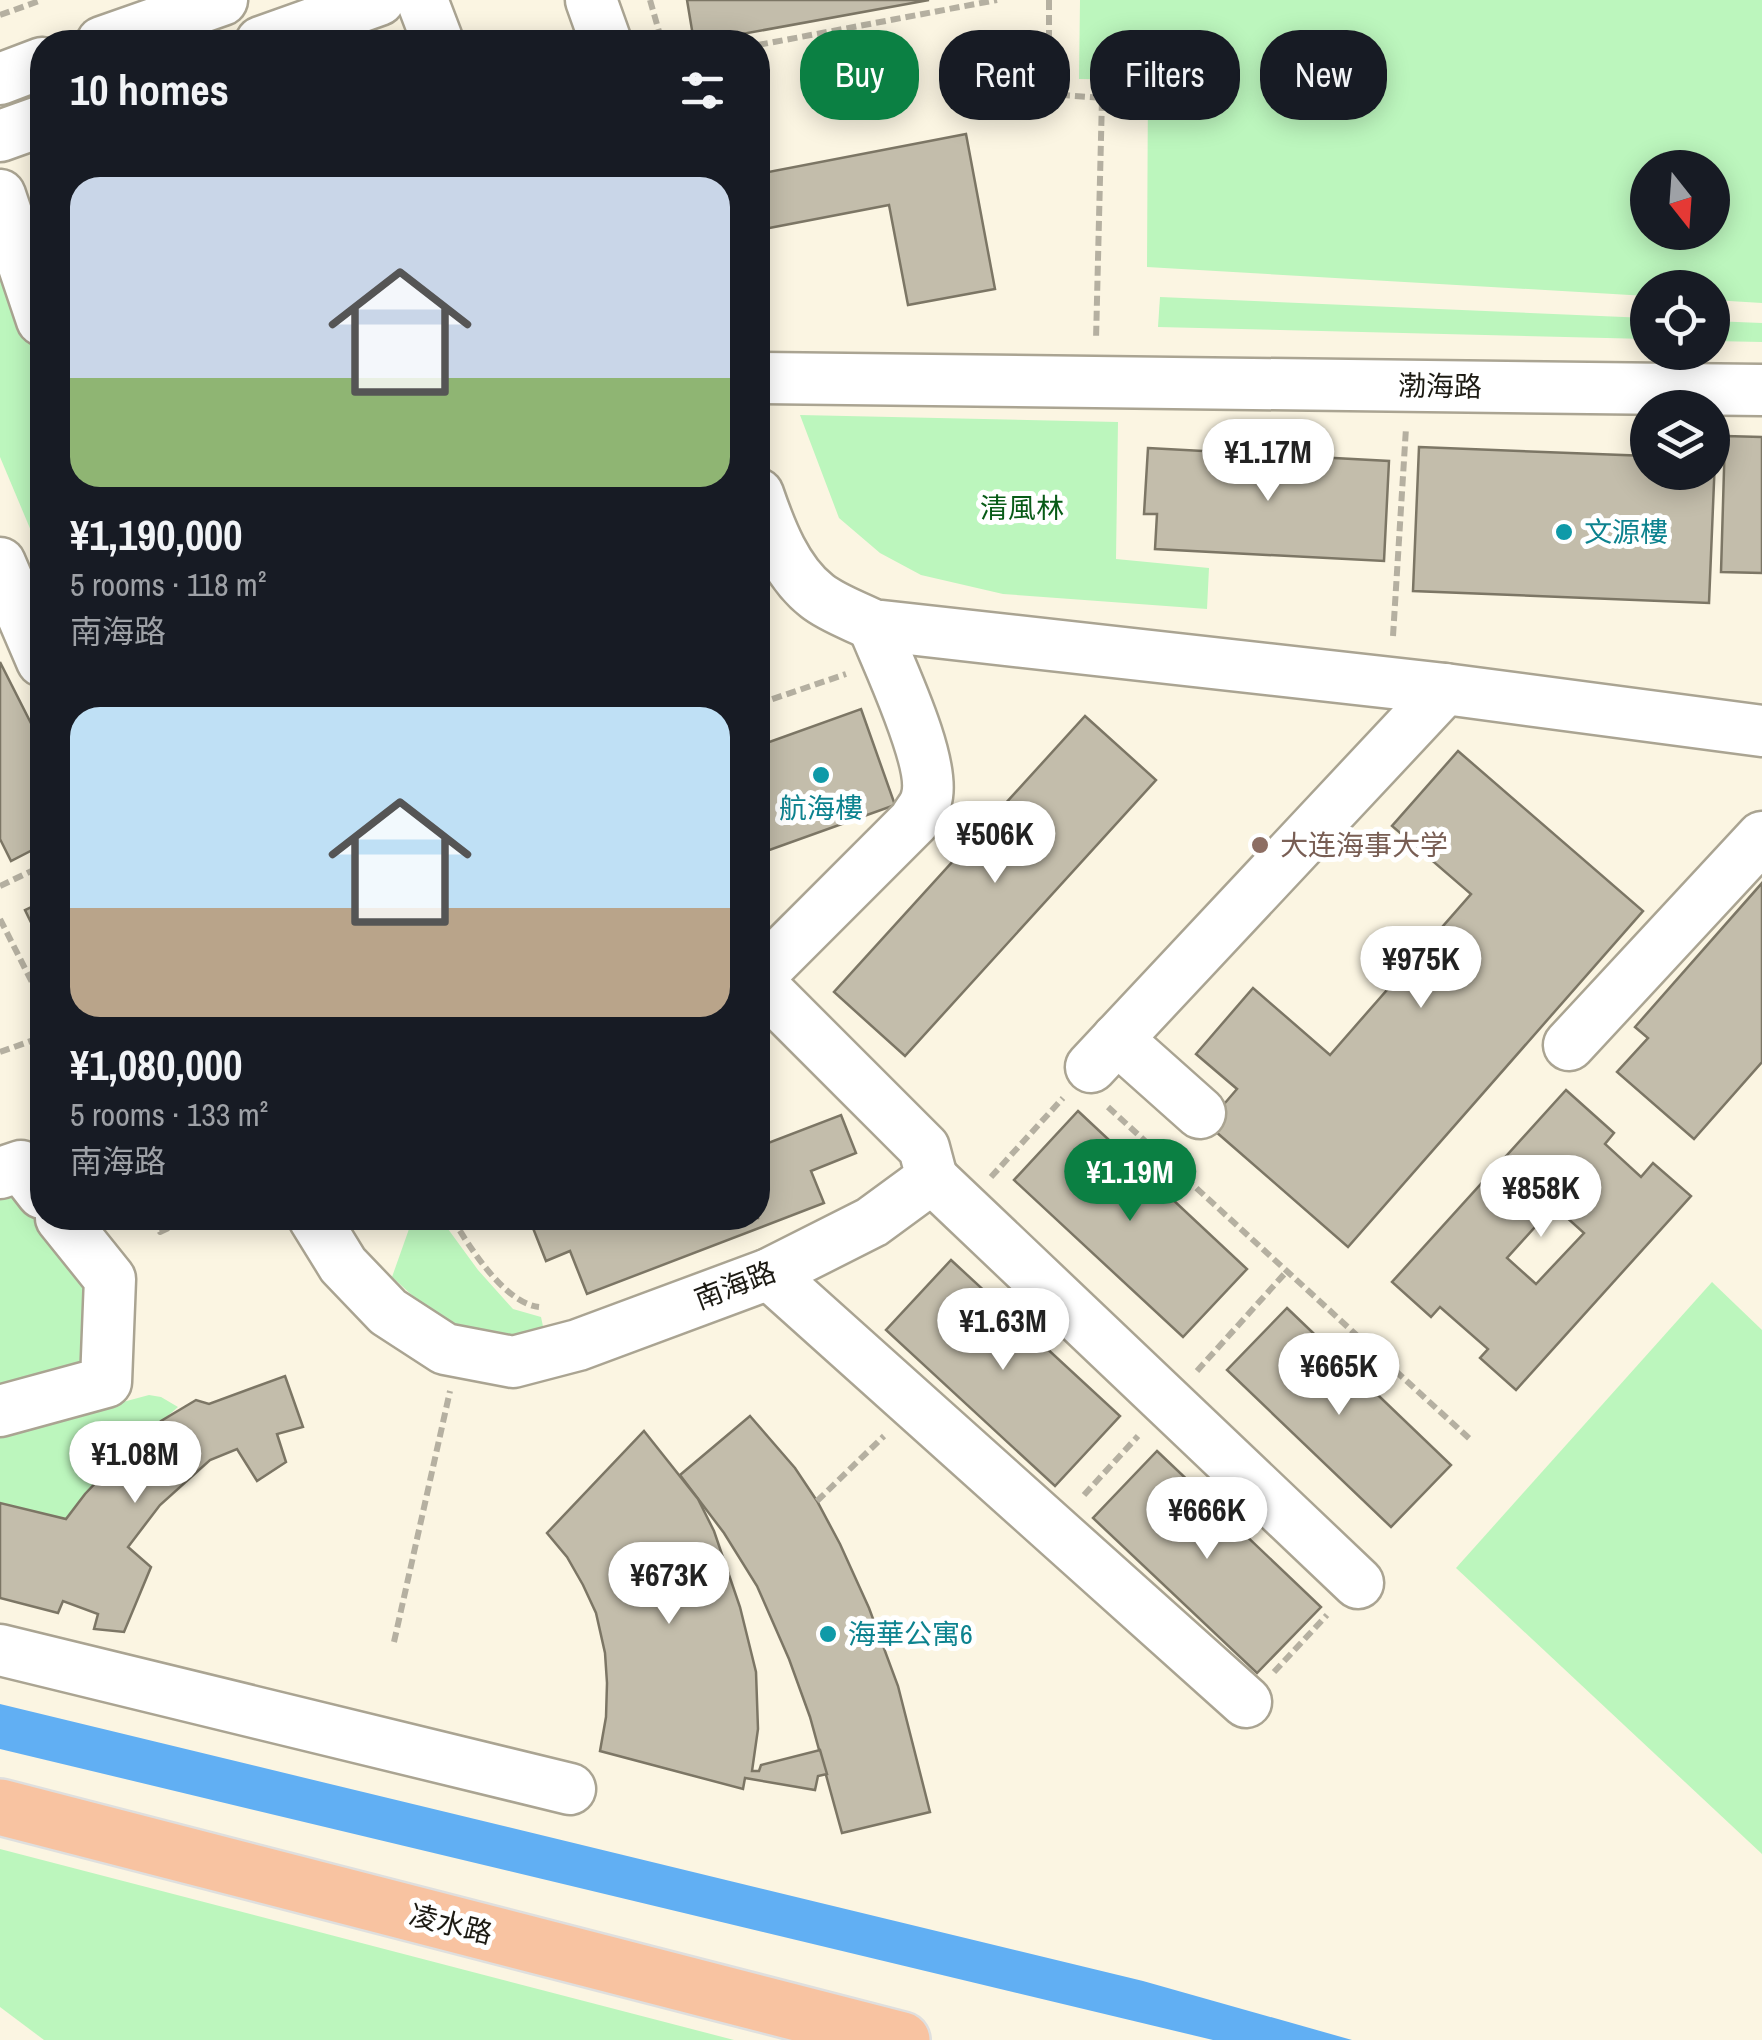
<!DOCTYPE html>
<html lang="en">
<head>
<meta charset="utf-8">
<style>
  body { margin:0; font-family:"Archivo Narrow","Noto Sans SC",sans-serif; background:#242831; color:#f1f3f6; height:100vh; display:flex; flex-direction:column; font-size:38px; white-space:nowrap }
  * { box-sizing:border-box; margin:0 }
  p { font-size:32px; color:#9ea1a6 }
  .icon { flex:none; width:55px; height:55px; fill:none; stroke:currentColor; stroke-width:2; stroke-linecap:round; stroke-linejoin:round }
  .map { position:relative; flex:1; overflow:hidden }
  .drawer { position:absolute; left:30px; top:30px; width:740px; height:1200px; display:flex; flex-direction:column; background:#171b24; border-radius:40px; box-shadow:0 5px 25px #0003 }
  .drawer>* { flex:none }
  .guide { position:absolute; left:800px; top:30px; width:810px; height:90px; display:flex; gap:20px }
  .needle { width:65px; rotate:163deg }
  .tools { position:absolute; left:1630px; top:150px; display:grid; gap:20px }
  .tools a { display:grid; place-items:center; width:100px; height:100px; border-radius:50%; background:#171b24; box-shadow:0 5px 25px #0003; font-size:50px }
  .price { position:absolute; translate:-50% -85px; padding:0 22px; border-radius:35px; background:#fff; color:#222; font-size:32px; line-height:65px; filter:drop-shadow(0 2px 5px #0008) }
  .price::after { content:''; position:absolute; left:50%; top:60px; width:30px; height:22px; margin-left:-15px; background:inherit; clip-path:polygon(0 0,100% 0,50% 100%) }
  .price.on { background:#0b8043; color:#fff }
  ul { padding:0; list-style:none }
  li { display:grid; align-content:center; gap:20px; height:530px; padding:0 40px }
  li span { display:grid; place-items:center; height:310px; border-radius:30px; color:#555 }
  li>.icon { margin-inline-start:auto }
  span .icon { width:180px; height:180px; fill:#fffc; stroke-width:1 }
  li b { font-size:42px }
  h2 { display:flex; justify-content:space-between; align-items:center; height:120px; padding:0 40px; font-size:42px }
  .chip { padding:0 35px; border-radius:40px; background:#171b24; box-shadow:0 5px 25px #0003; font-size:35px; line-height:90px }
  .chip.on { background:#0b8043; color:#fff }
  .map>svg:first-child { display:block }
</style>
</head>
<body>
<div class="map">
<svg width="1762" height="2040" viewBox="0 0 1762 2040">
  <rect width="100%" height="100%" fill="#fbf5e2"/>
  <g fill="#bcf6bd" fill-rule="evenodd">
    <path d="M1080,0H1762V303L1713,300L1712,288H1648L1647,296L1147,267L1148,80L1079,79ZM1648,168H1712V232H1648Z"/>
    <path d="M0,244L22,288L42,348V557L0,457Z"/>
    <path d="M1160,297L1647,318V339L1158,327Z"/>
    <path d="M1712,321L1762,323V342L1713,341Z"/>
    <path d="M800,415L1118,422L1116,559L1209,568L1207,609L1003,594L921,575L880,553L839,518Z"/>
    <path d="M18,1191L100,1289L90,1370L0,1397V1197Z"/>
    <path d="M403,1218H440L478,1270L513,1309L541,1317L544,1331L498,1341L448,1328L392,1277L409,1229Z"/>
    <path d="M1712,1282L1762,1330V1854L1456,1568Z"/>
    <path d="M149,1395L161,1397L178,1407C138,1442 98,1476 66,1519L0,1503V1435Z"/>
    <path d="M0,1849L734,2040H44L0,2007Z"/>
  </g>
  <path fill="#61aff3" d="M0,1704L1143,1981L1352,2040H1213L0,1749Z"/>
  <g fill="#c3bdab" stroke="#7c7665" stroke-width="2.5" fill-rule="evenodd">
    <path d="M687,0H929L698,42H694Z"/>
    <path d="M966,134L995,289L908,305L889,205L764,229L758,194V174Z"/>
    <path d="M1725,436L1762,437V573L1721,572Z"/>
    <path d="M1419,447L1648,456V472H1712V458H1715L1709,603L1413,591Z"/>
    <path d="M1148,448L1389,461L1384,561L1155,549L1157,514H1144Z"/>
    <path d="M0,662L42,745V845L11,861L0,839Z"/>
    <path d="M861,709L895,805L758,854V746Z"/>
    <path d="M1085,716L1156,780L905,1056L834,992Z"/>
    <path d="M1458,751L1643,911L1348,1247L1207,1124L1237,1089L1196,1054L1253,988L1330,1055L1471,894L1392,826Z"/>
    <path d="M1762,883V1062L1694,1139L1617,1072L1648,1038L1635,1027Z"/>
    <path d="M42,902V945L25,910Z"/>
    <path d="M1566,1090L1614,1133L1605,1144L1641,1177L1653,1163L1691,1196L1516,1390L1480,1358L1488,1349L1440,1307L1431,1317L1392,1282ZM1554,1206L1584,1233L1536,1284L1507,1258Z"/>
    <path d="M1078,1111L1247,1269L1183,1337L1014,1180Z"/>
    <path d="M841,1115L856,1153L811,1171L824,1203L587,1294L570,1251L546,1261L529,1218H758V1147Z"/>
    <path d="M951,1260L1120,1416L1055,1486L886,1330Z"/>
    <path d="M1287,1308L1451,1465L1391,1527L1227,1370Z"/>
    <path d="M285,1376L303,1427L277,1434L286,1462L257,1481L237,1449L210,1460L160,1505L128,1547L151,1567L124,1632L94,1629L98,1614L63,1601L58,1613L0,1598V1503L66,1519L85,1494L106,1472L161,1421L196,1400L209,1404Z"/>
    <path d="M750,1416L795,1468L817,1501L840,1544L869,1608L898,1686L930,1812L842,1833L810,1717L789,1659L757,1586L724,1533L680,1475Z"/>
    <path d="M644,1431L698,1499L714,1531L740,1607L756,1672L758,1729L752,1771H759L761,1765L820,1750L827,1774L818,1776L815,1790L745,1778L743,1789L600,1751L606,1717L607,1683L605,1653L596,1613L583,1585L567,1557L547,1533Z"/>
    <path d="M1157,1451L1321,1607L1257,1673L1093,1518Z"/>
  </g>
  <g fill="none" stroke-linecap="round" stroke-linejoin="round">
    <g stroke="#aaa492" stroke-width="55">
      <g id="minor">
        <path d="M422,0L438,42"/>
        <path d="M591,0L606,42"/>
        <path d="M102,42L222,0"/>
        <path d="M261,42L379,0"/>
        <path d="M0,79L42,63"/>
        <path d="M0,136L42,121"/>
        <path d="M0,195L42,320"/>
        <path d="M758,378L1762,390"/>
        <path d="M758,494C770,529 786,572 817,596C832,608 855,616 873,625L1445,689L1762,731"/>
        <path d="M0,563L42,661"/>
        <path d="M758,977L914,821C917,815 924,807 926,800C938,765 888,663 873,625"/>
        <path d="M1117,1039L1200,1113"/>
        <path d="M1569,1045L1762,837"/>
        <path d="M1091,1067L1445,689"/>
        <path d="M0,1173L21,1166L42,1193"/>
        <path d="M932,1178L1358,1583"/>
        <path d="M314,1218L343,1265L388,1312L445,1349L513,1362L578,1345L769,1274L872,1222L932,1178L924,1148L758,982"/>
        <path d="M769,1274L1246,1702"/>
        <path d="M0,1411L106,1382L110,1279L61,1218"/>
        <path d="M0,1650L570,1789"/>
      </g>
    </g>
    <g stroke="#dfdfde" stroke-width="60">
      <path id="major" d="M0,1807L902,2040"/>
    </g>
    <g stroke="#b5b0a1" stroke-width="6" stroke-dasharray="10 5" stroke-linecap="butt">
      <path d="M650,0L662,42"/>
      <path d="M1049,0V94L1102,98L1096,340"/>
      <path d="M0,15L42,0"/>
      <path d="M758,45L997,0"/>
      <path d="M1393,636L1406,428"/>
      <path d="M758,704L846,674"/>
      <path d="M0,886L42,866"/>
      <path d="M0,919L42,1002"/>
      <path d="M0,1052L42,1037"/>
      <path d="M1108,1107L1472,1441"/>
      <path d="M991,1177L1063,1098"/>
      <path d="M153,1218L160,1232L190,1218"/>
      <path d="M452,1218C469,1246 504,1303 539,1307"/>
      <path d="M1197,1371L1287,1271"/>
      <path d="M1084,1495L1138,1436"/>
      <path d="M817,1501L884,1436"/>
      <path d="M394,1642L450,1391"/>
      <path d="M1274,1672L1327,1615"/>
    </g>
    <use href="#minor" stroke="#fff" stroke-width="50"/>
    <use href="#major" stroke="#f8c3a1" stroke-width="55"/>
  </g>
  <g fill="#0f9aa8" stroke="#fff" stroke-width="4">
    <circle cx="1564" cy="532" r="10"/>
    <circle cx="821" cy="775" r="10"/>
    <circle cx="828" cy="1634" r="10"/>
  </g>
  <circle fill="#8d6e63" stroke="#fff" stroke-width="4" cx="1260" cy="845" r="10"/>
  <g text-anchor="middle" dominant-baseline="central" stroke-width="10" stroke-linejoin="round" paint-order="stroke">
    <g font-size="28" fill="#1c1a13" stroke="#fff">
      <text transform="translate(1440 386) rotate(1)">渤海路</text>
      <text transform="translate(735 1285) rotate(-21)">南海路</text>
      <text transform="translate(451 1924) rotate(14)">凌水路</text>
    </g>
    <g font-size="28" fill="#085b17" stroke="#fff">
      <text x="1022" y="508">清風林</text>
    </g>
    <g font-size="28" fill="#0d838f" stroke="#fff" text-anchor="start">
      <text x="1584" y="532">文源樓</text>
      <text x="821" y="808" text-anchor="middle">航海樓</text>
      <text x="848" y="1634">海華公寓6</text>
    </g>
    <g font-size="28" fill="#785e54" stroke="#fff" text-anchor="start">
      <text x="1280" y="845">大连海事大学</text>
    </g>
  </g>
</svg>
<div class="tools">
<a><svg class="needle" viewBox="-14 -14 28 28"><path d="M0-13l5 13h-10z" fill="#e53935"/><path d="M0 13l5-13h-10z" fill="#9ea1a6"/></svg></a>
<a><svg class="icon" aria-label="locate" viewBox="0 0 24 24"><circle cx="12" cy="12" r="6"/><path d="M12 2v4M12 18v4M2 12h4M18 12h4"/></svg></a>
<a><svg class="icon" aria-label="layers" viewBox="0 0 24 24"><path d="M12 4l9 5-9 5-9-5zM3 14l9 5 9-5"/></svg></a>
</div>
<b class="price" style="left:1268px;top:504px">¥1.17M</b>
<b class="price" style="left:995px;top:886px">¥506K</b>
<b class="price" style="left:1421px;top:1011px">¥975K</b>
<b class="price on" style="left:1130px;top:1224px">¥1.19M</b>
<b class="price" style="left:1541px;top:1240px">¥858K</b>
<b class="price" style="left:1003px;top:1373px">¥1.63M</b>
<b class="price" style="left:1339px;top:1418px">¥665K</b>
<b class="price" style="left:135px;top:1506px">¥1.08M</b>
<b class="price" style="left:1207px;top:1562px">¥666K</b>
<b class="price" style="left:669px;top:1627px">¥673K</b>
<div class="guide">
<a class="chip on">Buy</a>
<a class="chip">Rent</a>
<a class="chip">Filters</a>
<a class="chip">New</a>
</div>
<section class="drawer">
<h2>10 homes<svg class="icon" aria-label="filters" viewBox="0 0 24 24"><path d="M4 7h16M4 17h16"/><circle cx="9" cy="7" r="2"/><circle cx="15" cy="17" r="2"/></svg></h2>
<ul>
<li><span style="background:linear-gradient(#c9d6e8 65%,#8fb573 0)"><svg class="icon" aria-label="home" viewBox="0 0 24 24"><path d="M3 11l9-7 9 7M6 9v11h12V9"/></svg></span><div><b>¥1,190,000</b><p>5 rooms · 118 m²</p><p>南海路</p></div></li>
<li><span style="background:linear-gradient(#bfe0f5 65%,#b9a48a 0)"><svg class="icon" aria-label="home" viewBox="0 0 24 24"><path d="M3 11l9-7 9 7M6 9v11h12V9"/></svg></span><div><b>¥1,080,000</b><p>5 rooms · 133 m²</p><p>南海路</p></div></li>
</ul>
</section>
</div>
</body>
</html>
